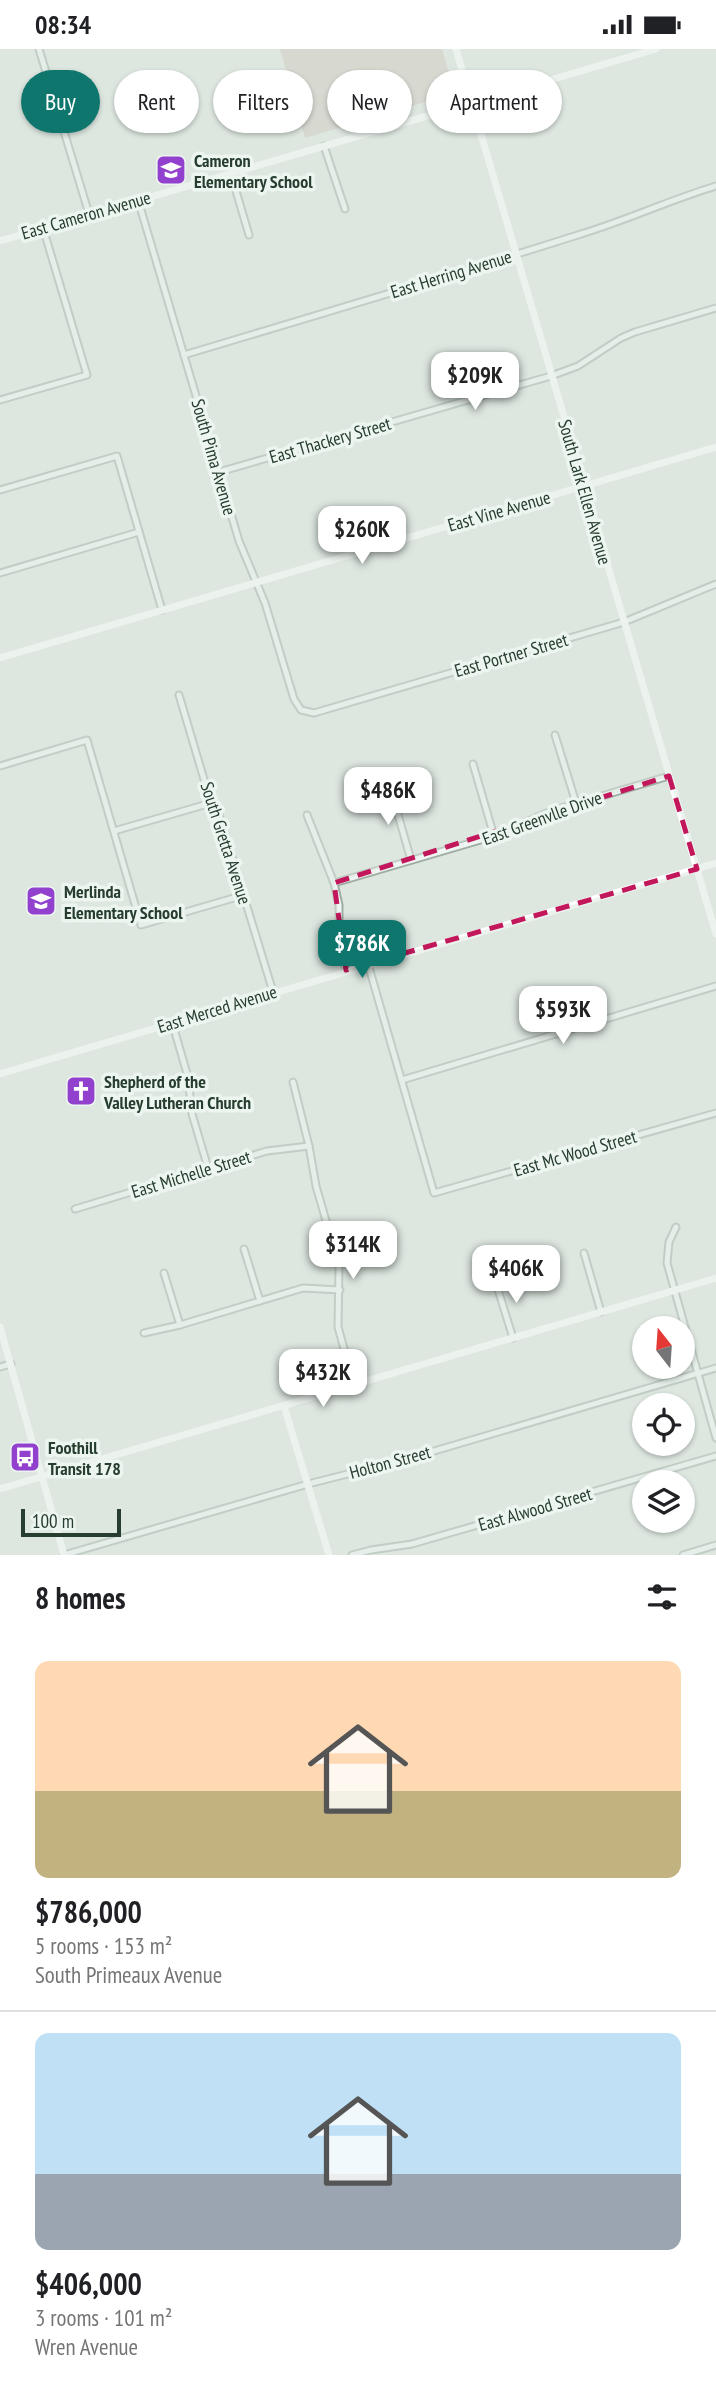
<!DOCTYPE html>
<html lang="en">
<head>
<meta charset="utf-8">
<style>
  body { margin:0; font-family:"PT Sans Narrow",sans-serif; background:#f6f6f6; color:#202124; height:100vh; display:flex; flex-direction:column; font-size:26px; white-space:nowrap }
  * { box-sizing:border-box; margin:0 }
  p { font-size:23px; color:#757577 }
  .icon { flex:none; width:38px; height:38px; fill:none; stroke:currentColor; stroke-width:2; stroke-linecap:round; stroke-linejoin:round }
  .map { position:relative; height:1506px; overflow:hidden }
  .panel { display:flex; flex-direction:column; background:#fff; flex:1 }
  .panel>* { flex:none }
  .guide { position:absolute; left:21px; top:21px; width:676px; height:63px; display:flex; gap:14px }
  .needle { width:46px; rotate:343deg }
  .buttons { position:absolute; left:632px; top:1267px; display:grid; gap:14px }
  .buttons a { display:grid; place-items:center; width:63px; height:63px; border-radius:50%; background:#fff; box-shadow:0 2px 5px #0004; font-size:35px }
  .scale { position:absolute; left:21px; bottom:18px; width:100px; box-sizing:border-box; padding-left:7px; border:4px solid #263d2f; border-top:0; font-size:19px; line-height:24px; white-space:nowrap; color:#263d2f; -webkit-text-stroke:5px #ecf5ef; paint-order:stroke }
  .price { position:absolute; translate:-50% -60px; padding:0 16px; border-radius:14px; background:#fff; color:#222; font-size:23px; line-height:46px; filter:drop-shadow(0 2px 4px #0008) }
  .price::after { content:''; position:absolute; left:50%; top:42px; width:21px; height:16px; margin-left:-10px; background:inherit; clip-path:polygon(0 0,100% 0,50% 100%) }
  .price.on { background:#0f766e; color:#fff }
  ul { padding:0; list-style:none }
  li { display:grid; align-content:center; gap:14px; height:371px; padding:0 35px }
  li+li { border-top:2px solid #e0e0e0 }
  li span { display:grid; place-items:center; height:217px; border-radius:14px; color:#555 }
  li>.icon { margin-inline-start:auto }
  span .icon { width:126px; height:126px; fill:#fffc; stroke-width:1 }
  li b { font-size:30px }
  h2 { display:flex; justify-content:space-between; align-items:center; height:84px; padding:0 35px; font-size:30px }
  .pill { padding:0 24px; border-radius:32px; background:#fff; box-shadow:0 2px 5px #0004; font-size:24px; line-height:63px }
  .pill.on { background:#0f766e; color:#fff }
  .status { display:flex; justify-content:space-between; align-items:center; height:49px; padding:0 35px; background:#fff; direction:ltr }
  .status svg { height:19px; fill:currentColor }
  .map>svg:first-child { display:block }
</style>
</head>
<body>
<div class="status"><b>08:34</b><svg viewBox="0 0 49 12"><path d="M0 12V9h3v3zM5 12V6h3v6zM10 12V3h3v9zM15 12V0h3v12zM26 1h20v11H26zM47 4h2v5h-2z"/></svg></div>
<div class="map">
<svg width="716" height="1506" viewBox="0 0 716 1506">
  <rect width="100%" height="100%" fill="#dde7e0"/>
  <path fill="#d1c7be" d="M280,0H442L455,44L305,89Z"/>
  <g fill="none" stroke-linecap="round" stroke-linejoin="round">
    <g stroke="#9fada4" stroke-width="9">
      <g id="street">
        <path d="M39,0L89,165"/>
        <path d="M324,97L345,160"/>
        <path d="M231,125L249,186"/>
        <path d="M138,151L239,492L265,554L294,650L301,661L314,664L624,573L716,535"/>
        <path d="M184,306C317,266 449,227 581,185C627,171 670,151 716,137"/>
        <path d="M0,351L87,326L43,179"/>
        <path d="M219,423L551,327L578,317L621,289L635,283L716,259"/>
        <path d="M0,441L117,407L162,561"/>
        <path d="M0,524L139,483"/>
        <path d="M179,646L211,754L218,762L273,943"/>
        <path d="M555,686L576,754"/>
        <path d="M473,715L494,787"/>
        <path d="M0,717L87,691L141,876L244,846"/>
        <path d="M390,738L411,811"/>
        <path d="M307,766L334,834L339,856V896L346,921"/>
        <path d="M114,782L211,754"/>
        <path d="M334,834L494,787L551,762L669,727"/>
        <path d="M368,915L434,1144L716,1064"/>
        <path d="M172,973L188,1028L192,1065L208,1119"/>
        <path d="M402,1031L716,937"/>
        <path d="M293,1033L309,1097L316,1137L339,1217L338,1278L354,1336"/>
        <path d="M75,1160L267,1102L309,1097"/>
        <path d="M676,1178L669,1193L667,1214L716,1389"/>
        <path d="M244,1200L260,1252"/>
        <path d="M584,1204L601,1263"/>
        <path d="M164,1224L180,1276"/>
        <path d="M495,1231L513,1289"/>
        <path d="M144,1284L180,1276L303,1239L340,1241"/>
        <path d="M0,1318L11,1315"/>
        <path d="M64,1506L308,1435L407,1410L716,1319"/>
        <path d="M352,1506L371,1501L412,1495L716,1407"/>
        <path d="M683,1506L716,1496"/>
      </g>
    </g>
    <use href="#street" stroke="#eff5f2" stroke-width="5"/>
    <g stroke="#fff" stroke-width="7">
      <path d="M456,0L716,885"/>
      <path d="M0,192L656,0"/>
      <path d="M0,609L716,398"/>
      <path d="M0,1025L716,814"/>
      <path d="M0,1278L64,1506"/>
      <path d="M284,1357L329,1506"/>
      <path d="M0,1440L716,1229"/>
    </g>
  </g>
  <path d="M0 0H716V1506H0ZM669,727L697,820L346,921L334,834Z" fill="#dde7e0" fill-opacity=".55" fill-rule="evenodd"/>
  <path fill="none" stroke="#c2185b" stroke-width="5" stroke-dasharray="14 9" stroke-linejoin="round" d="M669,727L697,820L346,921L334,834Z"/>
  <defs>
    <g id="school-square" transform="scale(1.575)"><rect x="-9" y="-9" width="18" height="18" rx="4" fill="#9240ce" stroke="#ecf5ef"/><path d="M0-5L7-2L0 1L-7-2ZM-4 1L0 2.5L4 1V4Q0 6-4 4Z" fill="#fff"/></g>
    <g id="church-square" transform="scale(1.575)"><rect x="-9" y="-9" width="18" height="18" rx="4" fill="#9240ce" stroke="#ecf5ef"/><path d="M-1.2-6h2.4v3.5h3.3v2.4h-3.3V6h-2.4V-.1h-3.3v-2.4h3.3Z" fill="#fff"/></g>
    <g id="bus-square" transform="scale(1.575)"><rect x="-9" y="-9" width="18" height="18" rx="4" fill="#9240ce" stroke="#ecf5ef"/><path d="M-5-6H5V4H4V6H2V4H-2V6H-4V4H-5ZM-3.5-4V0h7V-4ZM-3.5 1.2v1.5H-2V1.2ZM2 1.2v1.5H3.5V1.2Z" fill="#fff"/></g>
  </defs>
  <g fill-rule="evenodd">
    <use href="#school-square" x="171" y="121"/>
    <use href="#school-square" x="41" y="852"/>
    <use href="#church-square" x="81" y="1042"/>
    <use href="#bus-square" x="25" y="1408"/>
  </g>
  <g text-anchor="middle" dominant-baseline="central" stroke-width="7" stroke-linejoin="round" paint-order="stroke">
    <g font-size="18" font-weight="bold" fill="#263d2f" stroke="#ecf5ef" text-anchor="start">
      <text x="194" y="111">Cameron<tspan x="194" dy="21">Elementary School</tspan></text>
      <text x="64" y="842">Merlinda<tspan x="64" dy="21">Elementary School</tspan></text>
      <text x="104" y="1032">Shepherd of the<tspan x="104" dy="21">Valley Lutheran Church</tspan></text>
      <text x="48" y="1398">Foothill<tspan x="48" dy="21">Transit 178</tspan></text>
    </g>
    <g font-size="18" fill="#263d2f" stroke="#ecf5ef">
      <text transform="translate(86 166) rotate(-16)">East Cameron Avenue</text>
      <text transform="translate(451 225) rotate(-17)">East Herring Avenue</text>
      <text transform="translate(330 391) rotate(-16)">East Thackery Street</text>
      <text transform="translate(214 408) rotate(74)">South Pima Avenue</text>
      <text transform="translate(585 443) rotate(74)">South Lark Ellen Avenue</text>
      <text transform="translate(499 462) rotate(-16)">East Vine Avenue</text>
      <text transform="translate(511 606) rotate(-16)">East Portner Street</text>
      <text transform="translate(542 769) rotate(-20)">East Greenvlle Drive</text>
      <text transform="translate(226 794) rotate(72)">South Gretta Avenue</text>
      <text transform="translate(217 960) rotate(-17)">East Merced Avenue</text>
      <text transform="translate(575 1104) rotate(-16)">East Mc Wood Street</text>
      <text transform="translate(191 1125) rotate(-17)">East Michelle Street</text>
      <text transform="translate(390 1413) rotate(-15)">Holton Street</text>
      <text transform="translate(535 1460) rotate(-16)">East Alwood Street</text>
    </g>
  </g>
</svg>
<div class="buttons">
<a><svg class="needle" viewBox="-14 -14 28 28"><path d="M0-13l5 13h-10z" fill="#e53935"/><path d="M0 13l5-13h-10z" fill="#757577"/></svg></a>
<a><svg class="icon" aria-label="locate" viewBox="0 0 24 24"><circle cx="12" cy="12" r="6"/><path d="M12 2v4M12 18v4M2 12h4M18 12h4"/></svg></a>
<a><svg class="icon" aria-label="layers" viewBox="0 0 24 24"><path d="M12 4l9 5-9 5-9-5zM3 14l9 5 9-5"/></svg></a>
</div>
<div class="scale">100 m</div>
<b class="price" style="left:475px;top:363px">$209K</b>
<b class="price" style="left:362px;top:517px">$260K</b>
<b class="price" style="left:388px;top:778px">$486K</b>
<b class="price on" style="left:362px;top:931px">$786K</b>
<b class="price" style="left:563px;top:997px">$593K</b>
<b class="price" style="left:353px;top:1232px">$314K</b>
<b class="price" style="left:516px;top:1256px">$406K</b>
<b class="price" style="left:323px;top:1360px">$432K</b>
<div class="guide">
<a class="pill on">Buy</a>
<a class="pill">Rent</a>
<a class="pill">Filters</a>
<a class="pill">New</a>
<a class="pill">Apartment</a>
</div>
</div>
<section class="panel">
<h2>8 homes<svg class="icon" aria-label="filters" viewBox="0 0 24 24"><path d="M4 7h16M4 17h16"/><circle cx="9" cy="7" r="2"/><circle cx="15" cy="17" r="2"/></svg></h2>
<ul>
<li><span style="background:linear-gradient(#ffd9b3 60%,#c2b280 0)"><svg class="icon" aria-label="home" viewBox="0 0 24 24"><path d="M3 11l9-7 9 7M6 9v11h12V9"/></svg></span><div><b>$786,000</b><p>5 rooms · 153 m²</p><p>South Primeaux Avenue</p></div></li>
<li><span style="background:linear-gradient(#bfe0f5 65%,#9aa5b1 0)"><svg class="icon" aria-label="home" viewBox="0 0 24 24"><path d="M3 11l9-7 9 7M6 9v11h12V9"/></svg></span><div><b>$406,000</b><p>3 rooms · 101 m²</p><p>Wren Avenue</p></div></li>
</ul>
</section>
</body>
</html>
